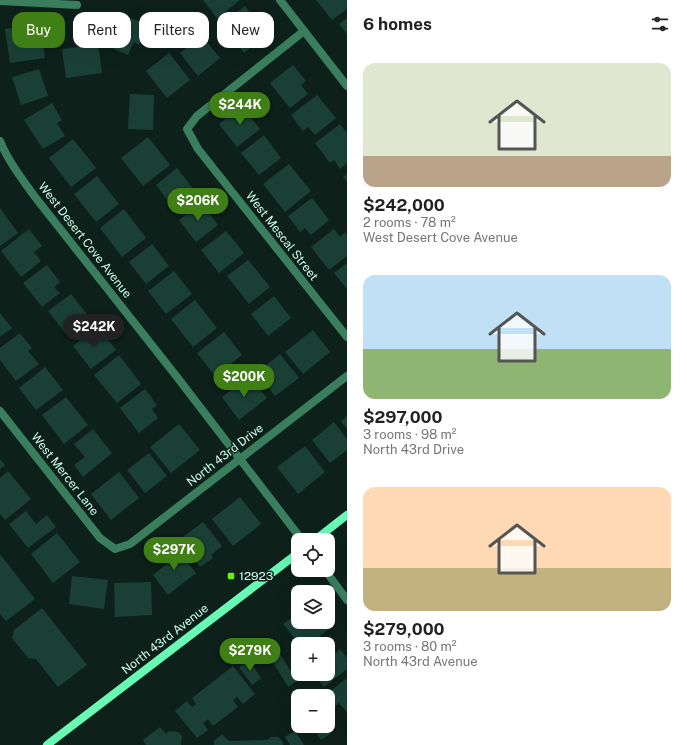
<!DOCTYPE html>
<html lang="en">
<head>
<meta charset="utf-8">
<style>
  body { margin:0; font-family:"Public Sans",sans-serif; background:#f6f6f6; color:#222; height:100vh; display:flex; flex-direction:column; font-size:15px; white-space:nowrap }
  * { box-sizing:border-box; margin:0 }
  p { font-size:13px; color:#767676 }
  .icon { flex:none; width:22px; height:22px; fill:none; stroke:currentColor; stroke-width:2; stroke-linecap:round; stroke-linejoin:round }
  .map { position:relative; flex:1; overflow:hidden }
  .panel { display:flex; flex-direction:column; background:#fff; width:340px }
  .panel>* { flex:none }
  .banner { position:absolute; left:12px; top:12px; width:275px; height:36px; display:flex; gap:8px }
  .fabs { position:absolute; left:291px; top:533px; display:grid; gap:8px }
  .fabs a { display:grid; place-items:center; width:44px; height:44px; border-radius:8px; background:#fff; box-shadow:0 4px 16px #0002; font-size:20px }
  .price { position:absolute; translate:-50% -34px; padding:0 9px; border-radius:14px; background:#407f16; color:#fff; font-size:13px; line-height:26px; filter:drop-shadow(0 1px 2px #0008) }
  .price::after { content:''; position:absolute; left:50%; top:24px; width:12px; height:9px; margin-left:-6px; background:inherit; clip-path:polygon(0 0,100% 0,50% 100%) }
  .price.selected { background:#222; color:#fff }
  ul { padding:0; list-style:none }
  li { display:grid; align-content:center; gap:8px; height:212px; padding:0 16px }
  li span { display:grid; place-items:center; height:124px; border-radius:12px; color:#555 }
  li>.icon { margin-inline-start:auto }
  span .icon { width:72px; height:72px; fill:#fffc; stroke-width:1 }
  li b { font-size:17px }
  h2 { display:flex; justify-content:space-between; align-items:center; height:48px; padding:0 16px; font-size:17px }
  .chip { padding:0 14px; border-radius:12px; background:#fff; box-shadow:0 4px 16px #0002; font-size:14px; line-height:36px }
  .chip.selected { background:#407f16; color:#fff }
  main { display:flex; flex:1; min-height:0 }
  .map>svg:first-child { display:block }
</style>
</head>
<body>
<main>
<div class="map">
<svg width="347" height="745" viewBox="0 0 347 745">
  <rect width="100%" height="100%" fill="#0d201a"/>
  <g fill="#1a4035">
    <path d="M203,0H240L217,18Z"/>
    <path d="M316,0H347V9L332,20Z"/>
    <path d="M245,6L267,34L244,53L221,24Z"/>
    <path d="M118,13L148,25L139,45L134,42L128,55L105,45Z"/>
    <path d="M347,18V34L339,24Z"/>
    <path d="M40,24L45,58L10,63L5,29Z"/>
    <path d="M202,36L220,58L198,76L180,53Z"/>
    <path d="M98,44L102,73L66,78L62,49Z"/>
    <path d="M169,53L190,80L167,98L146,71Z"/>
    <path d="M293,65L306,81L301,85L308,94L290,108L270,83Z"/>
    <path d="M39,69L48,96L21,105L12,77Z"/>
    <path d="M130,94L154,95L153,130L128,129Z"/>
    <path d="M317,95L336,118L315,135L308,127L303,131L291,115Z"/>
    <path d="M52,103L62,120L57,123L65,136L43,149L24,120Z"/>
    <path d="M242,106L260,129L237,147L219,124Z"/>
    <path d="M340,124L347,133V163L340,169L334,160L330,163L315,143Z"/>
    <path d="M264,135L281,158L259,175L241,153Z"/>
    <path d="M148,137L170,165L143,186L121,158Z"/>
    <path d="M73,139L96,168L71,187L49,158Z"/>
    <path d="M289,164L311,191L285,212L263,184Z"/>
    <path d="M177,168L199,196L177,213L156,185Z"/>
    <path d="M347,174V182L343,177Z"/>
    <path d="M97,176L119,204L96,222L74,194Z"/>
    <path d="M312,198L329,220L311,235L305,228L300,232L288,216Z"/>
    <path d="M201,203L218,225L196,242L179,220Z"/>
    <path d="M0,208L18,233L0,246Z"/>
    <path d="M124,209L146,238L122,257L100,228Z"/>
    <path d="M29,229L42,246L34,252L41,261L21,277L1,251Z"/>
    <path d="M334,229L340,237L345,232L347,235V256L329,270L311,247Z"/>
    <path d="M226,231L244,253L219,273L201,250Z"/>
    <path d="M152,244L169,266L146,284L129,262Z"/>
    <path d="M248,260L270,287L249,304L227,276Z"/>
    <path d="M347,263V289L334,273Z"/>
    <path d="M47,265L60,282L54,287L60,293L42,307L23,283Z"/>
    <path d="M174,271L192,294L166,314L148,291Z"/>
    <path d="M71,294L93,322L70,339L48,311Z"/>
    <path d="M274,296L291,318L268,336L251,314Z"/>
    <path d="M195,300L217,328L193,347L171,319Z"/>
    <path d="M0,313L12,328L0,337Z"/>
    <path d="M97,326L116,350L91,369L73,346Z"/>
    <path d="M313,330L330,352L303,374L285,352Z"/>
    <path d="M224,332L242,355L215,376L197,353Z"/>
    <path d="M20,333L32,348L28,351L39,364L16,381L0,360V348Z"/>
    <path d="M280,354L299,378L275,396L257,373Z"/>
    <path d="M119,355L141,384L117,403L94,375Z"/>
    <path d="M45,367L63,390L36,410L19,388Z"/>
    <path d="M249,376L267,398L239,420L222,397Z"/>
    <path d="M145,389L157,405L152,409L158,418L139,433L120,408Z"/>
    <path d="M66,397L88,425L64,444L42,415Z"/>
    <path d="M347,416V429L341,421Z"/>
    <path d="M334,422L347,439V450L330,463L312,440Z"/>
    <path d="M179,424L200,450L171,473L150,447Z"/>
    <path d="M93,429L112,453L83,477L74,465L85,457L74,444Z"/>
    <path d="M305,446L325,472L298,494L277,467Z"/>
    <path d="M149,453L167,476L145,493L127,470Z"/>
    <path d="M0,459L5,465L0,469Z"/>
    <path d="M8,471L31,499L5,520L0,514V478Z"/>
    <path d="M119,472L139,498L111,520L91,494Z"/>
    <path d="M240,497L261,524L233,546L212,519Z"/>
    <path d="M26,511L36,524L47,515L56,527L28,548L9,524Z"/>
    <path d="M203,522L222,546L211,555L213,558L200,567L179,540Z"/>
    <path d="M57,533L80,562L53,583L31,554Z"/>
    <path d="M174,545L196,573L168,595L153,575L168,563L162,555Z"/>
    <path d="M0,554L35,599L6,621L0,614Z"/>
    <path d="M235,572L237,574L231,578L230,576Z"/>
    <path d="M72,576L108,580L104,609L69,604Z"/>
    <path d="M151,582L152,615L115,617L114,583Z"/>
    <path d="M42,608L87,665L58,687L36,659L28,658L12,638L14,630Z"/>
    <path d="M298,613V622H325L330,628L310,644H299L283,624Z"/>
    <path d="M328,642L336,653L340,649L347,658V669L324,687L314,674H328Z"/>
    <path d="M274,644L297,681L288,687L265,649Z"/>
    <path d="M249,660L261,678L252,685L239,667Z"/>
    <path d="M233,666L255,694L243,704L237,697L233,700L238,707L213,726L208,719L203,723L208,730L197,738L175,711L187,701L192,707L196,704L192,698Z"/>
    <path d="M347,678V712L339,703L334,707L328,700V696H324Z"/>
    <path d="M312,726H325L330,734L321,740Z"/>
    <path d="M160,727L166,734L169,731L178,732L182,736L181,745H146L143,740Z"/>
    <path d="M295,731L304,745H290L285,737Z"/>
    <path d="M222,734L229,741L267,740L271,737H278L283,742V745H214V741Z"/>
  </g>
  <g fill="none" stroke-linecap="round" stroke-linejoin="round">
    <g stroke="#3a7e5e" stroke-width="8">
      <path d="M280,0L347,86"/>
      <path d="M0,1L77,5"/>
      <path d="M304,31L197,116L187,129L198,149L347,337"/>
      <path d="M0,141C8,161 22,179 35,197L177,377L302,540"/>
      <path d="M0,411L100,538L115,549L130,544L347,376"/>
      <path d="M325,570L347,600"/>
    </g>
    <g stroke="#68fab5" stroke-width="8">
      <path d="M315,540L347,515"/>
      <path d="M47,745L298,553"/>
    </g>
  </g>
  <rect fill="#65f008" stroke="#0d201a" stroke-width="1.5" x="227" y="572" width="8" height="8" rx="2"/>
  <g text-anchor="middle" dominant-baseline="central" stroke-width="3" stroke-linejoin="round" paint-order="stroke">
    <g font-size="12" fill="#cefdeb" stroke="#0d201a">
      <text transform="translate(282 236) rotate(52)">West Mescal Street</text>
      <text transform="translate(85 240) rotate(52)">West Desert Cove Avenue</text>
      <text transform="translate(225 455) rotate(-38)">North 43rd Drive</text>
      <text transform="translate(65 474) rotate(52)">West Mercer Lane</text>
      <text transform="translate(165 639) rotate(-38)">North 43rd Avenue</text>
    </g>
    <g font-size="12" fill="#cefdeb" stroke="#0d201a" text-anchor="start">
      <text x="239" y="576">12923</text>
    </g>
  </g>
</svg>
<div class="fabs">
<a><svg class="icon" aria-label="locate" viewBox="0 0 24 24"><circle cx="12" cy="12" r="6"/><path d="M12 2v4M12 18v4M2 12h4M18 12h4"/></svg></a>
<a><svg class="icon" aria-label="layers" viewBox="0 0 24 24"><path d="M12 4l9 5-9 5-9-5zM3 14l9 5 9-5"/></svg></a>
<a>+</a>
<a>−</a>
</div>
<b class="price" style="left:240px;top:126px">$244K</b>
<b class="price" style="left:198px;top:222px">$206K</b>
<b class="price selected" style="left:94px;top:348px">$242K</b>
<b class="price" style="left:244px;top:398px">$200K</b>
<b class="price" style="left:174px;top:571px">$297K</b>
<b class="price" style="left:250px;top:672px">$279K</b>
<div class="banner">
<a class="chip selected">Buy</a>
<a class="chip">Rent</a>
<a class="chip">Filters</a>
<a class="chip">New</a>
</div>
</div>
<section class="panel">
<h2>6 homes<svg class="icon" aria-label="filters" viewBox="0 0 24 24"><path d="M4 7h16M4 17h16"/><circle cx="9" cy="7" r="2"/><circle cx="15" cy="17" r="2"/></svg></h2>
<ul>
<li><span style="background:linear-gradient(#dfe7d0 75%,#b9a48a 0)"><svg class="icon" aria-label="home" viewBox="0 0 24 24"><path d="M3 11l9-7 9 7M6 9v11h12V9"/></svg></span><div><b>$242,000</b><p>2 rooms · 78 m²</p><p>West Desert Cove Avenue</p></div></li>
<li><span style="background:linear-gradient(#bfe0f5 60%,#8fb573 0)"><svg class="icon" aria-label="home" viewBox="0 0 24 24"><path d="M3 11l9-7 9 7M6 9v11h12V9"/></svg></span><div><b>$297,000</b><p>3 rooms · 98 m²</p><p>North 43rd Drive</p></div></li>
<li><span style="background:linear-gradient(#ffd9b3 65%,#c2b280 0)"><svg class="icon" aria-label="home" viewBox="0 0 24 24"><path d="M3 11l9-7 9 7M6 9v11h12V9"/></svg></span><div><b>$279,000</b><p>3 rooms · 80 m²</p><p>North 43rd Avenue</p></div></li>
</ul>
</section>
</main>
</body>
</html>
